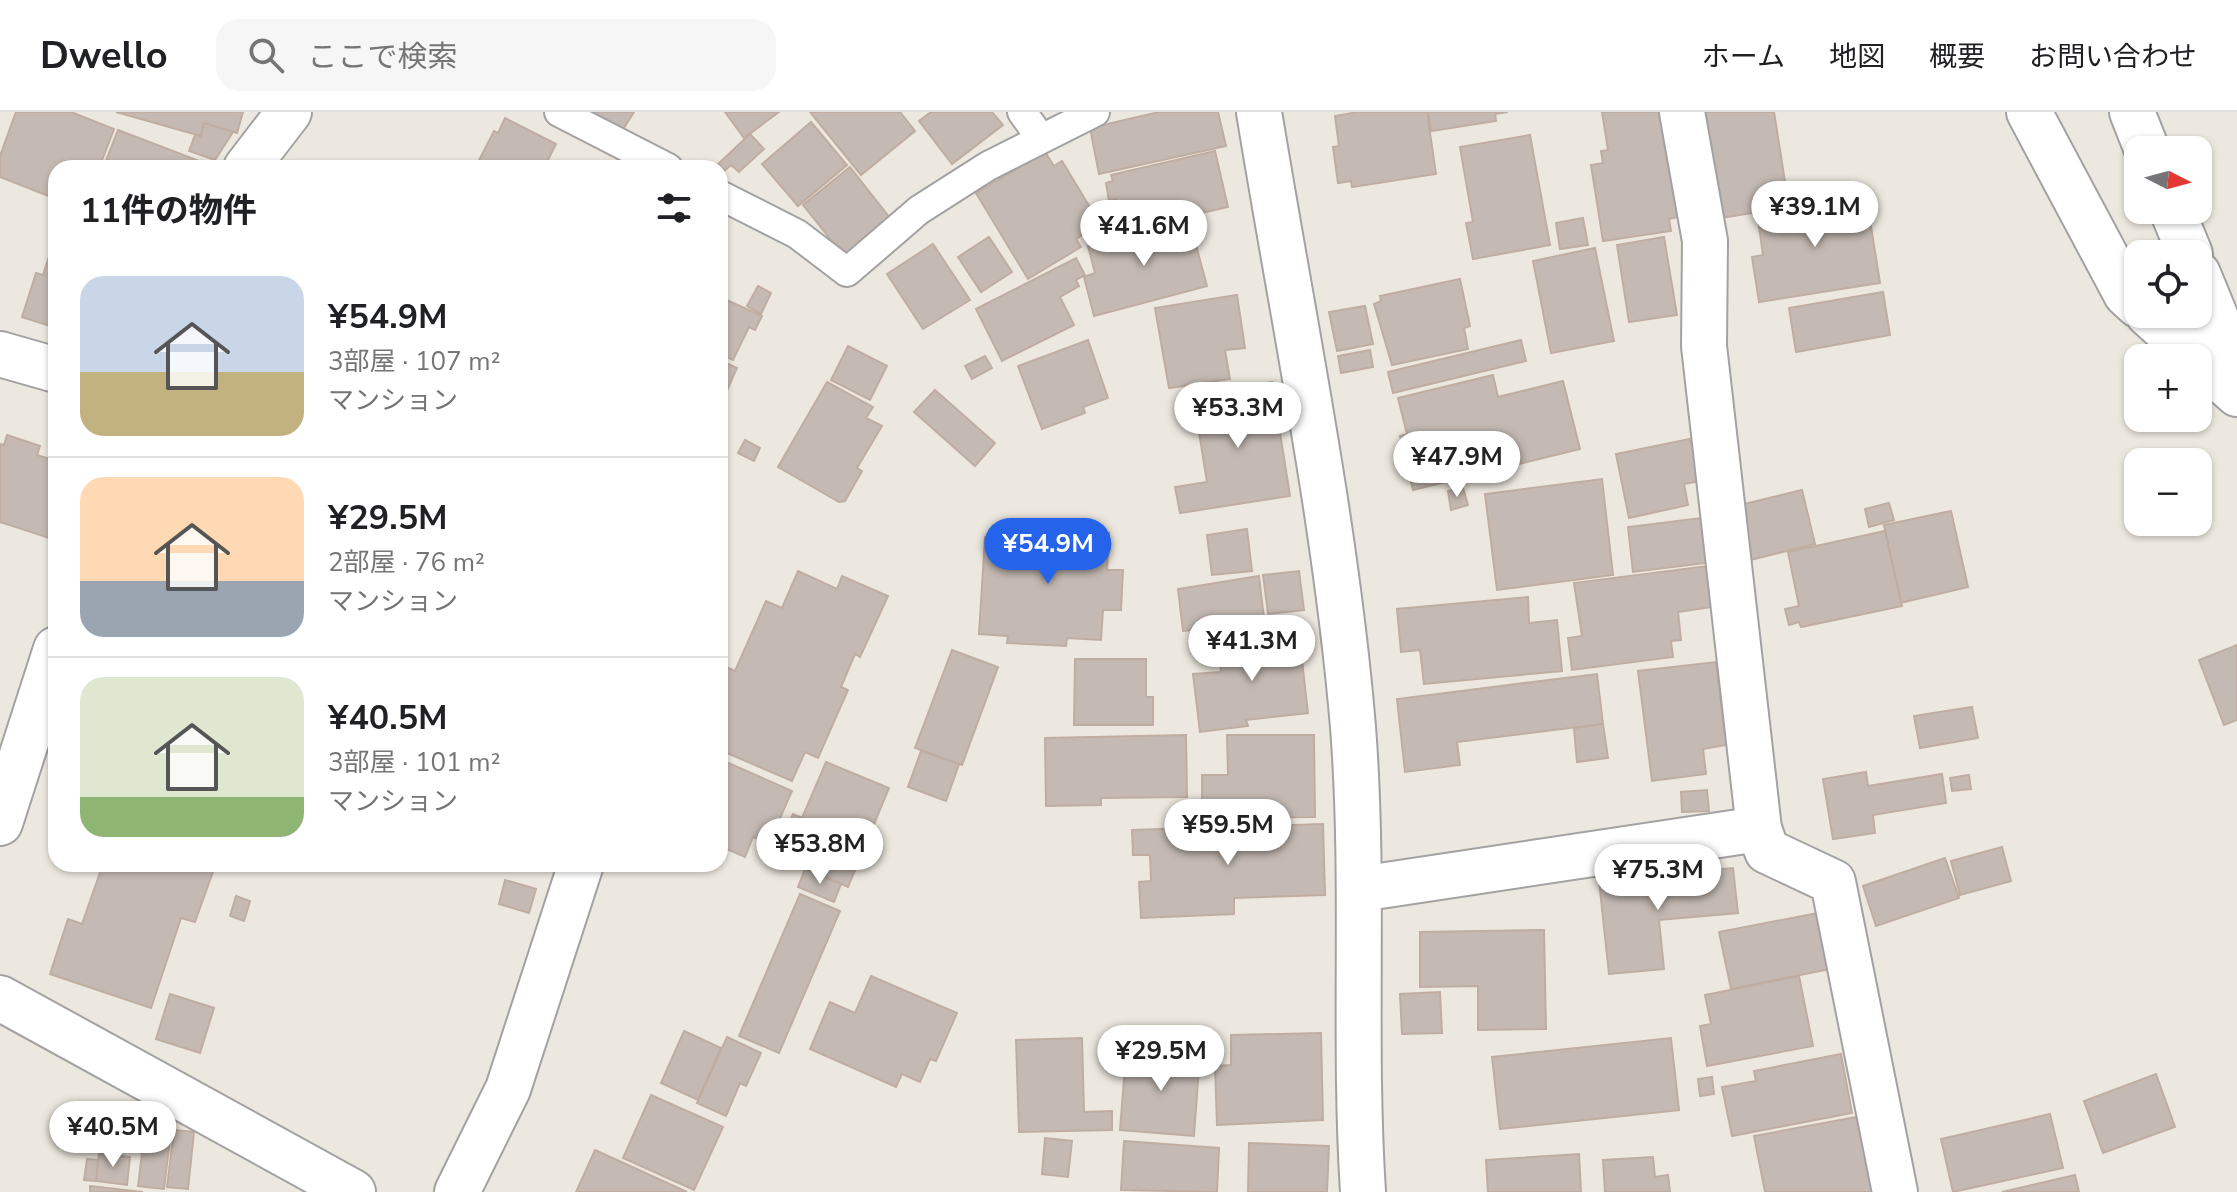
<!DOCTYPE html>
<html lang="ja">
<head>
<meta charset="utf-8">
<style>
  body { margin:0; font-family:"Nunito Sans","Noto Sans JP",sans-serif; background:#f6f6f6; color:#202124; height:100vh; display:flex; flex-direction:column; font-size:30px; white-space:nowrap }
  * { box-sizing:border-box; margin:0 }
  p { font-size:26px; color:#757577 }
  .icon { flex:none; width:44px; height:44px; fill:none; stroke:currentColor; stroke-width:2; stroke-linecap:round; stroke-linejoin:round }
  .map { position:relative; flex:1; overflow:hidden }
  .side { position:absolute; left:48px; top:48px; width:680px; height:712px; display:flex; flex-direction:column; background:#fff; border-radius:24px; box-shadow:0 2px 6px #0004 }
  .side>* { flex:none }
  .needle { width:52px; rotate:96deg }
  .tools { position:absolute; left:2124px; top:24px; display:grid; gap:16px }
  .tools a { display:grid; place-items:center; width:88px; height:88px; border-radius:16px; background:#fff; box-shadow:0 2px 6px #0004; font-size:40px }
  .price { position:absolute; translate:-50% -68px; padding:0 18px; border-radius:28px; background:#fff; color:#222; font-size:26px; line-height:52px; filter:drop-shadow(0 2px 4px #0008) }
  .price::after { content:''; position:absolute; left:50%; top:48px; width:24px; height:18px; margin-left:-12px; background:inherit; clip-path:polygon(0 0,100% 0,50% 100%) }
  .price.active { background:#2563eb; color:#fff }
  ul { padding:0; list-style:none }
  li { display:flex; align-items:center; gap:24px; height:200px; padding:0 32px }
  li+li { border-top:2px solid #e0e0e0 }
  li span { display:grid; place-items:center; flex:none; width:224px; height:160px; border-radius:24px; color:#555 }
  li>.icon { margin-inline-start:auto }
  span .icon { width:96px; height:96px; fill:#fffc; stroke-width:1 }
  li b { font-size:34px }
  h2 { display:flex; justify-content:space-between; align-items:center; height:96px; padding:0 32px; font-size:34px }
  header { display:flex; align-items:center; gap:48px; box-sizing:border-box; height:112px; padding:0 40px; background:#fff; border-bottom:2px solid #e0e0e0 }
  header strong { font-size:38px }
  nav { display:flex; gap:44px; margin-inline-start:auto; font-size:28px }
  .search { width:560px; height:72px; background:#f6f6f6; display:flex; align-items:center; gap:20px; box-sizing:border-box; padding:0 28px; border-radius:24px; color:#757577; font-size:30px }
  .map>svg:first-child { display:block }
</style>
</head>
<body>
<header>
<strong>Dwello</strong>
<div class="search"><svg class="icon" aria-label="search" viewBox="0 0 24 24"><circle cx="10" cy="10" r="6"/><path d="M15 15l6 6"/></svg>ここで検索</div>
<nav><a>ホーム</a><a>地図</a><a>概要</a><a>お問い合わせ</a></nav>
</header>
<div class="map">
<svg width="2237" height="1080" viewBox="0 0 2237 1080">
  <rect width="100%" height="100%" fill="#ede8df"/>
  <g fill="#c5bab3" stroke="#bfada1" stroke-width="2">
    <path d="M16,0H71L114,17L99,56L77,50L75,56H56V87L0,65V44Z"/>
    <path d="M116,0H243L237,21L204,11L201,24Z"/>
    <path d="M593,0H634L622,19Z"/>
    <path d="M725,0H779L744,26Z"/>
    <path d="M810,0H900L915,19L861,63Z"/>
    <path d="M931,0H992L1003,13L952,52L919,9Z"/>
    <path d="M1159,0H1218L1226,34L1099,62L1090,16Z"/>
    <path d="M1358,0H1427L1436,62L1352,75L1351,69L1338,71L1333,35L1339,34L1335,4Z"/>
    <path d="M1428,0H1508L1495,2L1496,9L1431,19Z"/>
    <path d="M1602,0H1672L1689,103L1669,107L1671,119L1603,129L1591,53L1603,51L1601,39L1608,38Z"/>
    <path d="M1698,0H1774L1789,95L1714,107Z"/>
    <path d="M505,6L556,32L544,56H475L494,19L498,21Z"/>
    <path d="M811,10L847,53L798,94L762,52Z"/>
    <path d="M204,11L233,20L215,48L189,39L195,23L201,24Z"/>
    <path d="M118,18L202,50L200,56H103Z"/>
    <path d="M750,22L764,37L739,60L731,53L723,60L717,53Z"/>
    <path d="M1530,23L1550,133L1473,147L1466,111L1473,110L1460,35Z"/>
    <path d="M1215,39L1228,95L1123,119L1117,87L1109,89L1106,71L1113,69L1111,63Z"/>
    <path d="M1045,40L1054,54L1062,49L1100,112L1076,127L1081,135L1028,167L976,81Z"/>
    <path d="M850,55L894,111L847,148L803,93Z"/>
    <path d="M1866,83L1880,171L1759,190L1752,145L1763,143L1757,100Z"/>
    <path d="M1583,106L1588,133L1560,137L1556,111Z"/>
    <path d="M1189,107L1207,174L1094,204L1084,165L1095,161L1088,134Z"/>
    <path d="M56,123V216L22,205L36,161L43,163Z"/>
    <path d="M989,125L1012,160L981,180L958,145Z"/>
    <path d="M1664,125L1677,203L1629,210L1617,133Z"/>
    <path d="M933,132L970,188L923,217L887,162Z"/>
    <path d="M1595,136L1614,229L1551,241L1533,149Z"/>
    <path d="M1076,146L1085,163L1076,168L1079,174L1060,185L1074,213L1002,249L976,197Z"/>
    <path d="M1460,167L1470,214L1464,216L1468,237L1392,253L1374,192L1381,189L1380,184Z"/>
    <path d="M758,174L771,181L761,202L747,194Z"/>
    <path d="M1883,180L1890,223L1796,240L1789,196Z"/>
    <path d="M1237,183L1245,236L1225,238L1230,267L1169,276L1155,196Z"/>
    <path d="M720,185L762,204L755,218L749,215L733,248L720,242Z"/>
    <path d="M1365,194L1373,232L1337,239L1329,200Z"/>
    <path d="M1088,228L1108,286L1083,295L1085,301L1042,317L1018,254Z"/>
    <path d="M1521,228L1526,249L1393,281L1388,260Z"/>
    <path d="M848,234L887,254L870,288L831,268Z"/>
    <path d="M1370,238L1373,255L1341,261L1338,244Z"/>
    <path d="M985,244L992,256L972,267L965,254Z"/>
    <path d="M720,248L737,256L720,294Z"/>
    <path d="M1493,263L1498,285L1563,269L1580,337L1413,378L1400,324L1407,322L1398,286Z"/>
    <path d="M827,270L873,295L866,306L882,314L857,356L862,359L845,389L839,390L778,355Z"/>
    <path d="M1272,270L1290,384L1180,401L1175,375L1207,370L1193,283Z"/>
    <path d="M935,278L995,331L975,354L914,300Z"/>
    <path d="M7,323L40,334L37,343L56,349L55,428L0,410V332L4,333Z"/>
    <path d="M1690,327L1700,369L1684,372L1688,393L1629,406L1616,342Z"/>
    <path d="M745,328L760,336L754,349L738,341Z"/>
    <path d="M1602,367L1613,463L1497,478L1485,382Z"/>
    <path d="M1463,376L1468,393L1451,398L1448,379Z"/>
    <path d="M1802,378L1815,432L1746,449L1732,395Z"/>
    <path d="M1889,391L1894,408L1869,415L1865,397Z"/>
    <path d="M1951,399L1968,475L1900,491L1884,413Z"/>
    <path d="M1709,405L1714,450L1633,460L1628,415Z"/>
    <path d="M1010,416L1109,421L1107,458H1123L1121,498H1103L1101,528L1067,526L1066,534L1007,531L1008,524L979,522L985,425L1010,426Z"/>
    <path d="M1247,417L1252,459L1212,463L1207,423Z"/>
    <path d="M1885,419L1902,494L1801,515L1799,510L1789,513L1785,497L1799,494L1788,440Z"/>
    <path d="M1707,454L1712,495L1678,500L1681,528L1671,529L1673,545L1572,558L1568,526L1582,524L1574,471Z"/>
    <path d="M798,459L837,477L842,464L888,484L860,545L855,542L841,575L848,578L818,646L805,640L792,669L720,638V552L735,559L766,489L782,496Z"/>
    <path d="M1299,459L1304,498L1268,502L1263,463Z"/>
    <path d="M1259,464L1265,515L1193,524V518L1183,519L1178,477Z"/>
    <path d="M1528,485L1529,511L1557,508L1562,559L1424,572L1420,538L1401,540L1397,497Z"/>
    <path d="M1299,522L1308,601L1246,608L1248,614L1200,620L1193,562L1221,560L1218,530Z"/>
    <path d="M2237,533V608L2224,613L2199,548Z"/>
    <path d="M952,538L998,555L962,653L915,636Z"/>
    <path d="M1075,547H1146V585H1153V613H1074Z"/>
    <path d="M1716,550L1726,633L1703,637L1706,662L1652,669L1638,559Z"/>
    <path d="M1597,562L1603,612L1457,630L1460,653L1405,660L1397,587Z"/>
    <path d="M1972,595L1978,626L1920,636L1914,604Z"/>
    <path d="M1603,612L1608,646L1577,650L1574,616Z"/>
    <path d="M1186,623L1187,685L1101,686V693L1046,694L1045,626Z"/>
    <path d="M1227,623H1314L1315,705L1202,706V663H1228Z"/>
    <path d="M921,639L959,652L946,689L908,675Z"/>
    <path d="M724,649L792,679L769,731L753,725L745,745L720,734V658Z"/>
    <path d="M826,650L889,676L848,775L775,744L793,702L802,706Z"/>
    <path d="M1866,660L1868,674L1942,662L1946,691L1873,703L1875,721L1833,727L1823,667Z"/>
    <path d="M1969,663L1971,677L1952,679L1950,666Z"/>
    <path d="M1707,678L1709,699L1682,700L1681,680Z"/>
    <path d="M1323,712L1325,783L1234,786V802L1141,806L1139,770L1151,769L1150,743H1133L1132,718Z"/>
    <path d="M2002,735L2011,769L1960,783L1951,749Z"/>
    <path d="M1945,746L1959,786L1876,814L1863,774Z"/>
    <path d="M103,752L215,754L195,810L181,806L151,896L50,862L68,807L82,812Z"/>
    <path d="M1733,756L1738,801L1659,808L1664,857L1609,862L1599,769Z"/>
    <path d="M805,757L841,772L834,790L798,775Z"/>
    <path d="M505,768L536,777L529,801L499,792Z"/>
    <path d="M800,782L840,799L779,941L739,924Z"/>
    <path d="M236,784L250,789L244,809L230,804Z"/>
    <path d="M1823,800L1835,856L1731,877L1719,820Z"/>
    <path d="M1544,818L1546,917L1478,918V874L1420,875V820Z"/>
    <path d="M871,864L957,901L936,949L930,947L920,970L902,962L896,975L810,937L830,890L855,901Z"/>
    <path d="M1799,864L1813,934L1707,954L1700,914L1711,912L1705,883Z"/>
    <path d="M1440,880L1442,921L1402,922L1400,882Z"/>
    <path d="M170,882L214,896L200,941L156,927Z"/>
    <path d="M684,919L721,936L698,988L661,971Z"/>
    <path d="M1321,921L1323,1008L1217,1013L1215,954L1231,953V923Z"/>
    <path d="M727,925L761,941L746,974L740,971L726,1004L697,991Z"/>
    <path d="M1082,926L1084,1000L1112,999V1018L1019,1020L1016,928Z"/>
    <path d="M1671,926L1679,998L1500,1017L1492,945Z"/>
    <path d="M1136,936L1200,941L1194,1024L1120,1018L1125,954L1134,955Z"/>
    <path d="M1841,942L1852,1001L1732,1024L1722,975L1756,969L1754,959Z"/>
    <path d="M2156,962L2175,1015L2103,1041L2084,989Z"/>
    <path d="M1712,965L1714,982L1700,984L1698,967Z"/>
    <path d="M651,983L723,1015L694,1078L623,1046Z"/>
    <path d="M2050,1002L2063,1056L1953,1080L1941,1027Z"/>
    <path d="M1862,1004L1876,1080H1765L1754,1024Z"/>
    <path d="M174,1018L194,1020L188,1077L167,1075Z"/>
    <path d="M144,1025L170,1028L164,1077L138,1074Z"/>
    <path d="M1045,1026L1072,1029L1068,1065L1042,1062Z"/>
    <path d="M1124,1029L1219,1036L1217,1080L1121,1078Z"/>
    <path d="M1249,1031L1329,1034L1327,1080H1248Z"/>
    <path d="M595,1038L687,1080H576Z"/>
    <path d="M99,1041L130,1045L127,1073L96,1069Z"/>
    <path d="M1579,1042L1581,1080H1488L1486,1048Z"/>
    <path d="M1653,1045L1655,1065L1668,1063L1670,1080H1605L1603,1048Z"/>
    <path d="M87,1047L98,1048L96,1069L84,1068Z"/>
    <path d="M2075,1063L2079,1080H2002Z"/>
    <path d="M90,1074L143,1080H90Z"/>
  </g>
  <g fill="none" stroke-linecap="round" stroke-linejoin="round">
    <g stroke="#a2a2a2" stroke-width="32">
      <g id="service">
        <path d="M559,0L668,56"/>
        <path d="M1022,0L1040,25"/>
        <path d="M720,83L797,122L847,160L919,98L988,54L1095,0"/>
      </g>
    </g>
    <g stroke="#a2a2a2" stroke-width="48">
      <g id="minor">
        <path d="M1259,0C1292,202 1336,412 1353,615C1365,770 1353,925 1363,1080"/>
        <path d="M1682,0L1705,129L1704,234L1759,717L1767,739L1833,770L1895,1080"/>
        <path d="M2029,0L2126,182L2138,193"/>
        <path d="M246,56L289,0"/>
        <path d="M2148,202L2197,246"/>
        <path d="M0,242L56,258"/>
        <path d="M2198,247L2237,282"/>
        <path d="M0,711L56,537"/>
        <path d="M1360,777L1759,717"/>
        <path d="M0,886L353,1080"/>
        <path d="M457,1080L508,977L581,752"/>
      </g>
    </g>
    <g stroke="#a2a2a2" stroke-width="48">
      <g id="tertiary">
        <path d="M2132,0L2147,38"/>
        <path d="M2172,98L2190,142"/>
        <path d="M2198,162L2237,257"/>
      </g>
    </g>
    <use href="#service" stroke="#fff" stroke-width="28"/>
    <use href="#minor" stroke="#fff" stroke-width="44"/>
    <use href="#tertiary" stroke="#fff" stroke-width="44"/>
  </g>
</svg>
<div class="tools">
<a><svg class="needle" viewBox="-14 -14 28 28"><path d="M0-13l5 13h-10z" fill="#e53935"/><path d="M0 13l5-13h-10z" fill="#757577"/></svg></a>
<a><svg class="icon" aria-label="locate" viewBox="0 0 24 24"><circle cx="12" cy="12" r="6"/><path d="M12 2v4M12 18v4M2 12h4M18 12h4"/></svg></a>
<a>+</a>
<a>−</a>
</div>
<b class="price" style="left:1815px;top:137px">¥39.1M</b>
<b class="price" style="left:1144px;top:156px">¥41.6M</b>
<b class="price" style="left:1238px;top:338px">¥53.3M</b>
<b class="price" style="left:1457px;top:387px">¥47.9M</b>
<b class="price active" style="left:1048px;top:474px">¥54.9M</b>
<b class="price" style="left:1252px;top:571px">¥41.3M</b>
<b class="price" style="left:1228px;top:755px">¥59.5M</b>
<b class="price" style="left:820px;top:774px">¥53.8M</b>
<b class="price" style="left:1658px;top:800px">¥75.3M</b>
<b class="price" style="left:1161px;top:981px">¥29.5M</b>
<b class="price" style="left:113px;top:1057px">¥40.5M</b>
<section class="side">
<h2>11件の物件<svg class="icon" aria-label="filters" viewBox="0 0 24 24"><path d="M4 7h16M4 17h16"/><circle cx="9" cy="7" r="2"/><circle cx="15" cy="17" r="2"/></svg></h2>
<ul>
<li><span style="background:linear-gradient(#c9d6e8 60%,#c2b280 0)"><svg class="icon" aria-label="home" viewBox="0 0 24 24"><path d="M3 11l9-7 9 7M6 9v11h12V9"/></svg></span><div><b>¥54.9M</b><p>3部屋 · 107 m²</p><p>マンション</p></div></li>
<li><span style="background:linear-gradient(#ffd9b3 65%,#9aa5b1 0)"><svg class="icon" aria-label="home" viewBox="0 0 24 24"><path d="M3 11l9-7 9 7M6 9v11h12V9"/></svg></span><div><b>¥29.5M</b><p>2部屋 · 76 m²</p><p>マンション</p></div></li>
<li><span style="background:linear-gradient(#dfe7d0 75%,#8fb573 0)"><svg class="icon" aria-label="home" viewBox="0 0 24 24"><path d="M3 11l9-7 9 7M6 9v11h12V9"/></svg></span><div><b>¥40.5M</b><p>3部屋 · 101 m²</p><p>マンション</p></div></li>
</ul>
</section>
</div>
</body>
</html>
